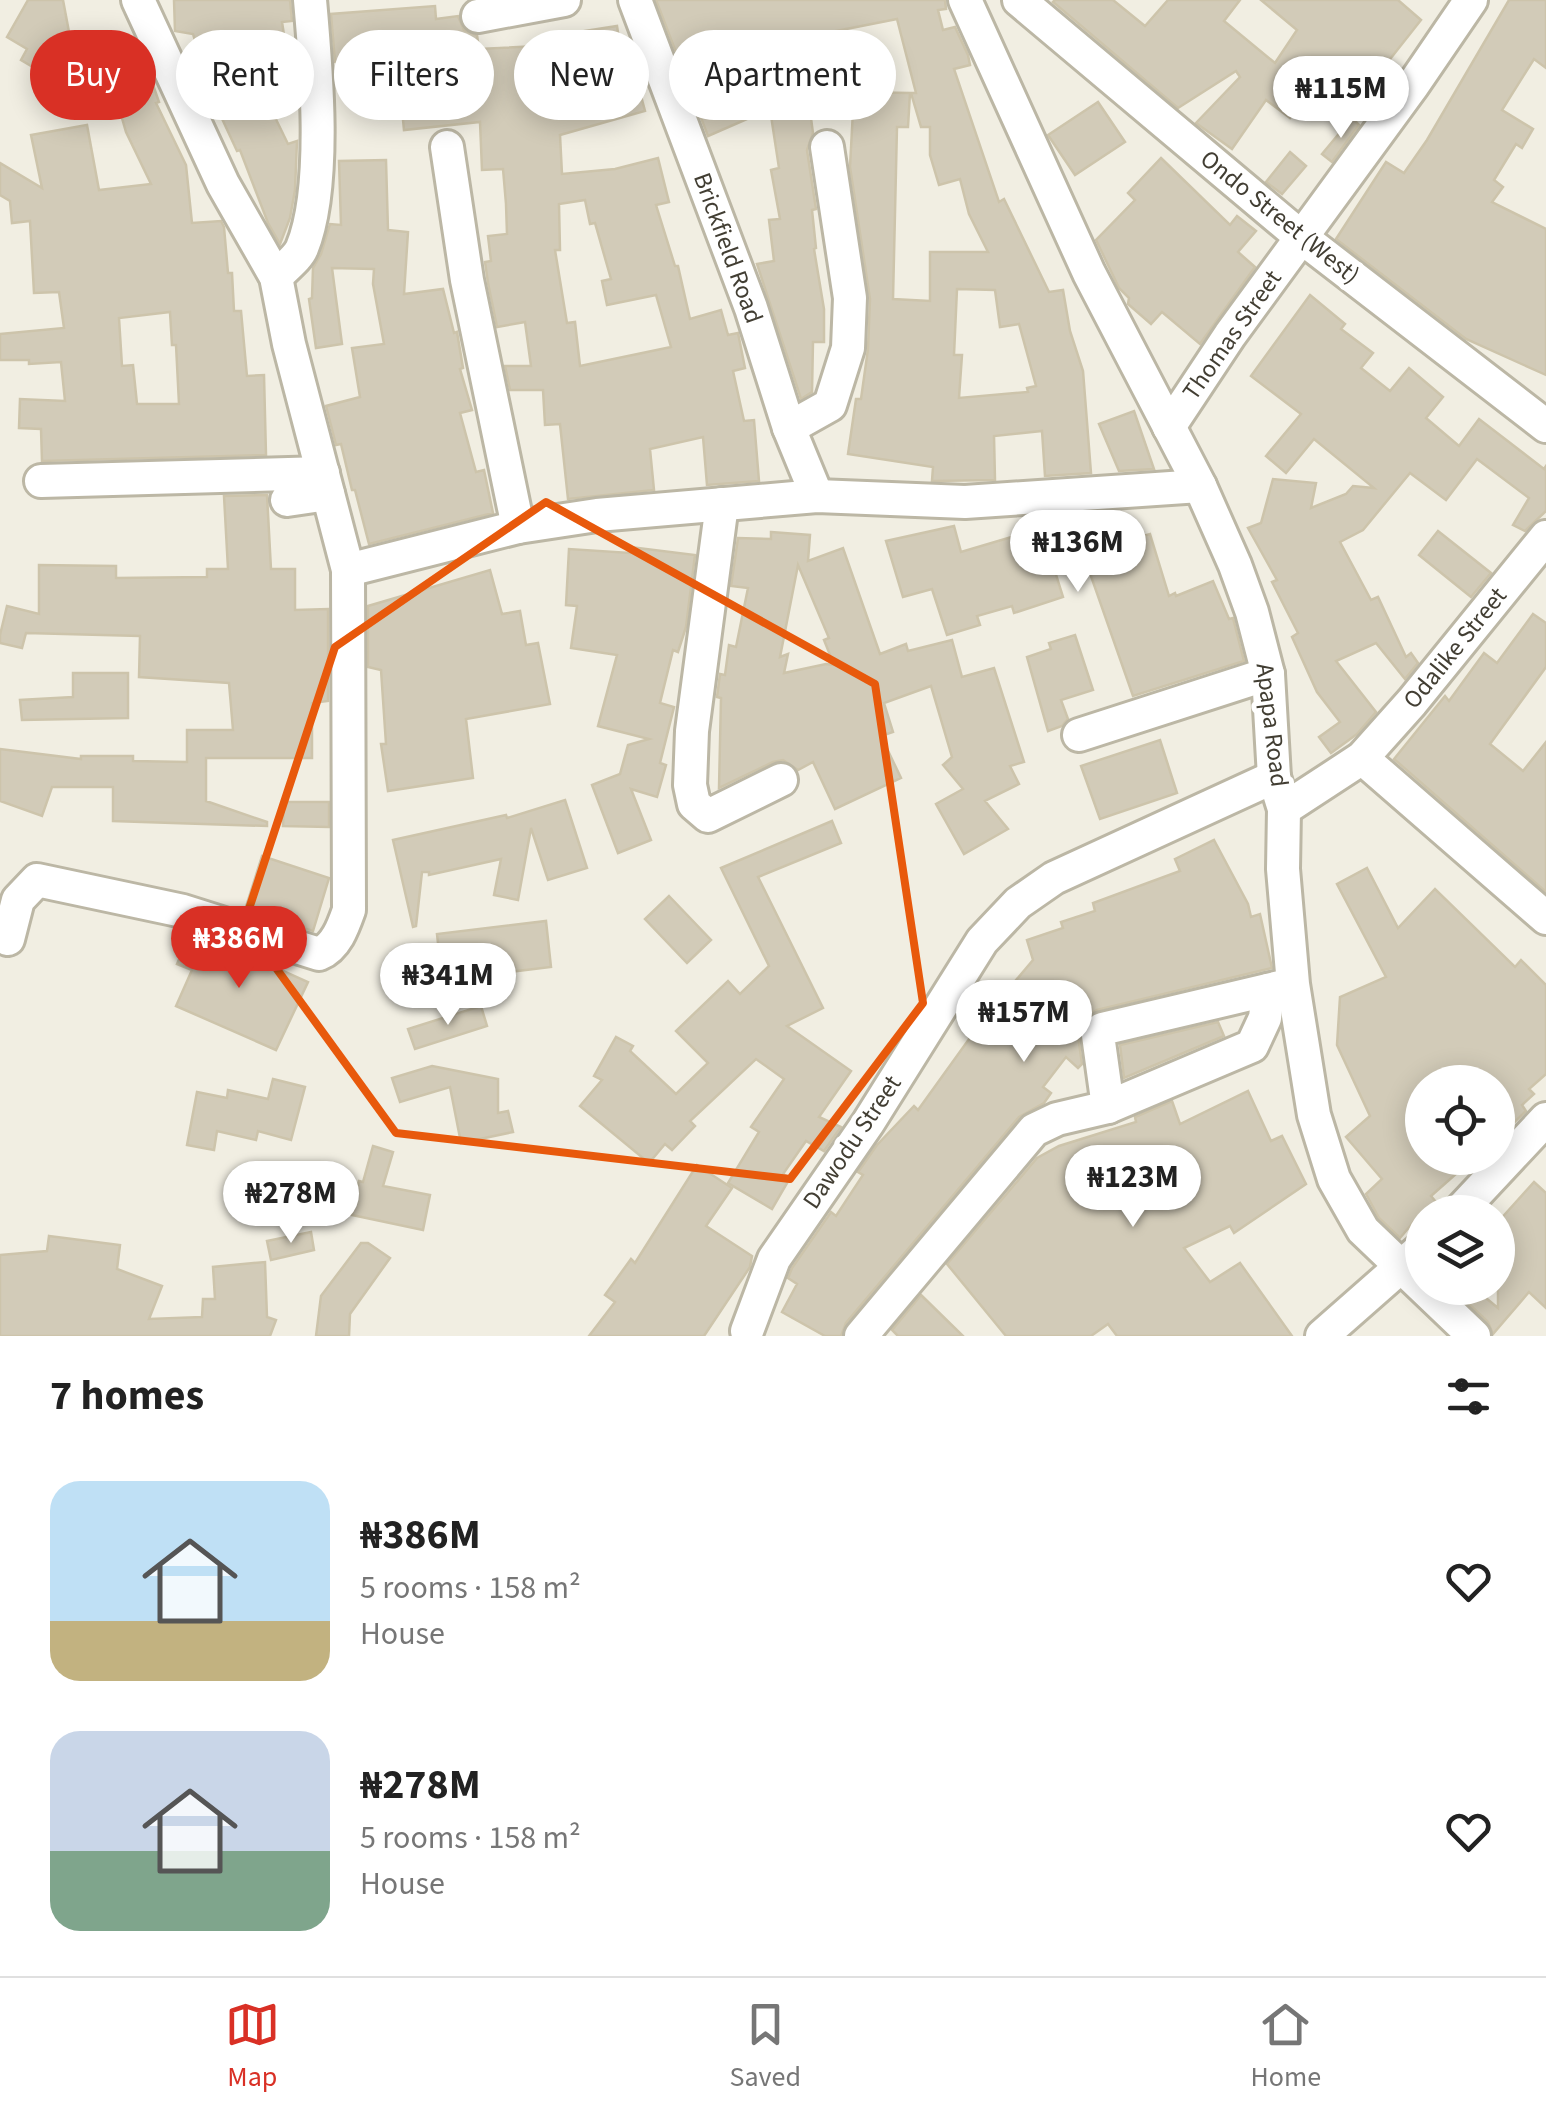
<!DOCTYPE html>
<html lang="en">
<head>
<meta charset="utf-8">
<style>
  body { margin:0; font-family:"Source Sans 3",sans-serif; background:#f6f6f6; color:#222; height:100vh; display:flex; flex-direction:column; font-size:38px; white-space:nowrap }
  * { box-sizing:border-box; margin:0 }
  p { font-size:32px; color:#767676 }
  .icon { flex:none; width:55px; height:55px; fill:none; stroke:currentColor; stroke-width:2; stroke-linecap:round; stroke-linejoin:round }
  .map { position:relative; height:1336px; overflow:hidden }
  .side { display:flex; flex-direction:column; background:#fff; flex:1 }
  .side>* { flex:none }
  .guide { position:absolute; left:30px; top:30px; width:1000px; height:90px; display:flex; gap:20px }
  .buttons { position:absolute; left:1405px; top:1065px; display:grid; gap:20px }
  .buttons a { display:grid; place-items:center; width:110px; height:110px; border-radius:50%; background:#fff; box-shadow:0 5px 25px #0003; font-size:50px }
  .price { position:absolute; translate:-50% -85px; padding:0 22px; border-radius:35px; background:#fff; color:#222; font-size:32px; line-height:65px; filter:drop-shadow(0 2px 5px #0008) }
  .price::after { content:''; position:absolute; left:50%; top:60px; width:30px; height:22px; margin-left:-15px; background:inherit; clip-path:polygon(0 0,100% 0,50% 100%) }
  .price.on { background:#d93025; color:#fff }
  ul { padding:0; list-style:none }
  li { display:flex; align-items:center; gap:30px; height:250px; padding:0 50px }
  li span { display:grid; place-items:center; flex:none; width:280px; height:200px; border-radius:30px; color:#555 }
  li>.icon { margin-inline-start:auto }
  span .icon { width:120px; height:120px; fill:#fffc; stroke-width:1 }
  li b { font-size:42px }
  h2 { display:flex; justify-content:space-between; align-items:center; height:120px; padding:0 50px; font-size:42px }
  .pill { padding:0 35px; border-radius:45px; background:#fff; box-shadow:0 5px 25px #0003; font-size:35px; line-height:90px }
  .pill.on { background:#d93025; color:#fff }
  .menu { display:flex; justify-content:space-around; align-items:center; height:140px; border-top:2px solid #e0e0e0; background:#fff; font-size:28px; color:#767676 }
  .menu a { display:grid; justify-items:center; gap:5px }
  .menu .on { color:#d93025 }
  .map>svg:first-child { display:block }
</style>
</head>
<body>
<div class="map">
<svg width="1546" height="1336" viewBox="0 0 1546 1336">
  <rect width="100%" height="100%" fill="#f1eee2"/>
  <g fill="#d2cbb8" stroke="#cdc4ab" stroke-width="2.5" fill-rule="evenodd">
    <path d="M28,0H63L69,32L64,34L43,73L21,60L27,49L7,37Z"/>
    <path d="M174,0H290L292,21L282,22L289,67L261,71L276,102L269,105L288,144L297,141L295,190L290,218L280,244L268,223L240,150L237,151L212,97L193,34L175,31Z"/>
    <path d="M656,0H945L946,9L938,10L943,30L955,27L968,55L970,65L954,69L999,202L1004,199L1049,292L1063,290L1070,331L1083,371L1091,473L1045,476L1042,431L994,436L995,480L932,481L933,467L848,454L856,399H861L868,349L870,299L850,167L854,92L910,93L908,127H897L893,299L930,301V252H988L969,214L960,179L939,185L930,155V127H921L911,93H916L897,19L816,35L834,87L808,96L813,133L807,150L816,209L812,210L816,248L814,249L824,309V342H813L812,392L801,399L757,264L774,261L769,220L780,219L771,170L779,168L770,109L708,136ZM957,289L995,290L1000,327L1019,324L1036,386L1027,388L1028,392L959,398L962,355H954Z"/>
    <path d="M1055,0H1113L1145,26L1168,0H1240L1224,21L1275,63L1297,30L1261,0H1398L1421,20L1364,92L1334,69L1321,85L1316,82L1290,118L1266,100L1232,149L1196,123L1240,77L1236,71L1178,108L1053,2Z"/>
    <path d="M1509,0H1546V68L1534,59L1502,110L1533,129L1522,148L1516,144L1494,180L1503,187L1492,202L1546,229V375L1466,339L1336,239L1386,162L1404,173L1427,140Z"/>
    <path d="M435,6L436,19L458,16L464,30L477,35L479,49L579,44L578,32L617,26L624,72L634,70L645,111L560,135L562,174L615,169L658,158L669,202L656,205L675,266H678L690,319L721,310L728,335L738,333L745,368L733,371L744,421L754,420L759,481L707,485L703,437L650,449L654,490L568,499L560,424L545,425L543,390H510L505,366H531L525,322L497,327L488,283L485,262L491,261L488,236L507,234L506,204L503,169L482,170L480,122L404,130L397,57L335,62L331,14ZM585,200L590,224L595,223L611,279L602,281L607,305L656,295L671,347L580,366L575,322L567,323L555,250H560L559,204Z"/>
    <path d="M146,65L159,102L156,103L186,165L192,223L221,221L224,227L228,273H232L234,311H241L247,376L264,375L266,455L42,461L41,429L19,428L20,399L65,401L61,362L29,364V360H0V334L64,328L59,292L34,293L30,221L12,223L10,201L0,195V163L42,188L31,135L87,125L99,190L151,184L126,132L110,76ZM170,312L172,345H176L179,404H137L133,365L122,366L119,318Z"/>
    <path d="M1098,102L1125,142L1075,175L1048,135Z"/>
    <path d="M1352,118L1359,125L1332,162L1322,154Z"/>
    <path d="M1290,152L1306,166L1282,194L1266,182Z"/>
    <path d="M1161,158L1230,225L1237,216L1256,231L1238,252L1255,267L1200,344L1162,312L1151,324L1128,304L1129,298L1119,288L1096,240L1135,200L1128,193Z"/>
    <path d="M386,160L388,230L408,232L404,294L443,289L454,333L457,332L463,368L460,369L472,410L460,413L476,472L484,470L493,513L369,544L355,490H352L341,444L336,445L326,406L360,397L352,348L384,344L373,284L374,269L332,268L342,344L316,348L309,299L312,298L313,268L321,254L330,224L341,225L339,161Z"/>
    <path d="M1310,295L1345,324L1341,329L1373,353L1361,368L1390,391L1409,368L1443,397L1426,418L1459,446L1479,419L1544,469L1546,466V511L1525,531L1513,525L1529,498L1477,459L1446,500L1410,473L1363,530L1340,542L1371,600L1378,597L1406,657L1411,653L1418,663L1405,679L1376,643L1336,661L1376,712L1357,734L1331,753L1319,737L1340,722L1317,692L1292,637L1298,633L1272,582L1277,580L1248,528L1261,523L1273,479L1316,483L1311,508L1346,494L1353,486L1374,488L1314,439L1286,473L1266,456L1301,414L1251,376Z"/>
    <path d="M1134,411L1154,469L1119,471L1099,424Z"/>
    <path d="M267,495L271,569H295V610L328,609V701L312,703V758H206V801L267,822V826L113,821V787H52L42,816L0,801V749L81,759V756H133V761L187,762V730H233L229,683L139,677L140,636L26,633L22,648L0,643V635L7,606L39,614V565L116,566V578L207,577V569H228L224,496Z"/>
    <path d="M1089,514L1094,529L1114,522L1122,542L1150,534L1169,596L1175,593L1176,596L1213,581L1229,619L1233,618L1244,661L1133,696L1078,539L1048,549L1063,597L1014,613L1012,606L977,616L980,625L947,635L932,589L903,597L886,541L954,526L961,552Z"/>
    <path d="M1438,531L1491,573L1471,597L1419,555Z"/>
    <path d="M771,532L810,535L808,561L843,548L880,654L906,644L908,651L952,640L962,677L994,668L1024,762L1010,766L1019,784L985,801L1008,829L964,854L936,804L963,789L943,765L952,757L931,686L884,703L893,732L881,736L901,778L835,809L813,762L798,770L783,760L773,762L719,788L721,698L717,697L720,674L725,675L729,645L736,647L748,588L731,586L738,538L771,539ZM798,565L829,638L824,640L834,665L826,664L784,673L788,654L780,657Z"/>
    <path d="M630,547L695,555L686,627L678,652L673,650L660,703L674,707L660,763L666,765L657,797L631,789L651,840L618,853L592,785L620,774L628,745L649,739L598,726L617,655L571,648L577,606L566,605L569,549L630,553Z"/>
    <path d="M490,570L502,614L520,611L526,645L538,643L550,704L466,719L473,778L388,791L381,744H386L381,670L368,667V606Z"/>
    <path d="M1533,614L1546,623V667L1490,744L1523,771L1546,742V892L1394,759L1445,696L1449,701L1484,653L1497,663Z"/>
    <path d="M1075,635L1093,690L1061,700L1068,719L1062,726L1048,731L1027,657L1051,649L1049,643Z"/>
    <path d="M73,673H128V718L22,720L20,700L73,697Z"/>
    <path d="M1160,740L1177,793L1100,819L1081,766Z"/>
    <path d="M565,800L587,868L548,880L531,828L518,900L494,895L501,859L429,875V872H422L416,926L413,927L393,840L506,815L507,818Z"/>
    <path d="M284,802H329V827L283,826Z"/>
    <path d="M832,821L841,843L758,877L823,1008L787,1026L851,1071L819,1117L841,1127L824,1151L806,1141L783,1174L790,1178L772,1209L728,1183L759,1132L751,1127L784,1079L756,1059L690,1121L695,1126L672,1150L665,1144L649,1163L580,1106L602,1080L594,1076L616,1037L633,1046L630,1051L676,1094L708,1063L676,1031L728,981L740,994L769,966L721,868Z"/>
    <path d="M1214,840L1248,904L1251,917L1260,914L1272,968L1097,1010L1086,1017L1078,1036L1082,1064L1078,1068L1066,1057L1043,1087L1051,1093L1044,1103L1019,1117L846,1323L841,1336H825L782,1312L797,1284L788,1278L792,1268L831,1212L836,1216L863,1175L858,1172L877,1145L914,1106L918,1110L972,1035L964,1028L977,1011L985,1017L1033,960L1027,940L1063,928L1061,922L1095,911L1093,903L1180,871L1175,859Z"/>
    <path d="M262,856L329,878L313,931L245,910Z"/>
    <path d="M1367,868L1398,928L1435,889L1515,967L1521,960L1546,985V1074L1529,1089L1534,1094L1522,1105L1526,1111L1498,1138V1082H1422V1158H1474L1431,1196L1436,1202L1422,1212L1400,1238L1379,1218L1366,1194L1382,1179L1346,1137L1370,1116L1337,1045L1340,997L1386,977L1337,884Z"/>
    <path d="M669,896L711,940L687,963L645,919Z"/>
    <path d="M546,921L551,967L442,980L437,934Z"/>
    <path d="M190,934L230,947L308,982L276,1050L176,1006L192,970L177,964Z"/>
    <path d="M481,1006L487,1026L415,1049L408,1029Z"/>
    <path d="M1218,1022L1224,1036L1124,1078L1120,1045Z"/>
    <path d="M432,1066L498,1079V1113L508,1111L513,1132L461,1143L450,1087L400,1102L392,1078Z"/>
    <path d="M273,1079L305,1087L291,1140L258,1131L256,1140L217,1131L214,1150L187,1145L197,1092L227,1098L228,1090L268,1099Z"/>
    <path d="M1248,1091L1271,1141L1282,1136L1306,1184L1234,1233L1230,1226L1184,1248L1210,1282L1240,1263L1292,1336H1117L1108,1324L1091,1336H1006L947,1264L1037,1158L1059,1146L1136,1122L1135,1117L1172,1101L1180,1124Z"/>
    <path d="M373,1146L393,1152L383,1186L430,1195L423,1230L352,1215L359,1181L363,1182Z"/>
    <path d="M697,1165L732,1188L706,1226L752,1256L750,1267L704,1336H589L615,1302L605,1295L631,1259L635,1263Z"/>
    <path d="M1534,1182L1546,1193V1308L1529,1292L1493,1334L1488,1322L1452,1288H1474L1498,1308V1222Z"/>
    <path d="M311,1232L314,1250L271,1260L267,1241Z"/>
    <path d="M49,1236L120,1245L117,1269L162,1286L149,1319L202,1317L203,1299H215L213,1267L265,1262L267,1317L276,1320L270,1336H0V1255L47,1251Z"/>
    <path d="M361,1243H368L390,1258L350,1314L349,1336H316L321,1296Z"/>
    <path d="M921,1295L963,1336H898L892,1330Z"/>
  </g>
  <g fill="none" stroke-linecap="round" stroke-linejoin="round">
    <g stroke="#bcb7a5" stroke-width="38">
      <g id="minor">
        <path d="M635,0L751,308L789,428L817,496"/>
        <path d="M965,0L1089,273L1200,486L1235,565L1252,612L1268,674L1274,777L1284,809L1283,869L1293,984L1314,1115L1334,1179L1363,1230L1474,1336"/>
        <path d="M1019,0L1301,237L1546,426"/>
        <path d="M478,16L564,0"/>
        <path d="M447,147L467,280L518,527"/>
        <path d="M276,277C284,268 298,258 302,248C327,187 316,66 310,0"/>
        <path d="M1169,427L1230,335L1413,85L1471,0"/>
        <path d="M789,428L830,405L848,348L850,298L827,147"/>
        <path d="M41,481L323,473"/>
        <path d="M287,500L328,494"/>
        <path d="M722,504L692,731L690,785L694,804L708,816L781,780"/>
        <path d="M348,570L518,527L597,515L817,496L965,502L1200,486"/>
        <path d="M1079,735L1268,674"/>
        <path d="M1362,758L1546,918"/>
        <path d="M1284,809L1362,758L1412,702L1546,537"/>
        <path d="M8,939L18,900L37,880L183,911L319,954C336,947 343,927 349,910L348,570L289,344L276,277L223,184L138,0"/>
        <path d="M1108,1107L1098,1035L1102,1029L1284,986"/>
        <path d="M1459,1212L1546,1119"/>
        <path d="M747,1331L774,1259L868,1123L982,941L1018,903L1054,878L1274,777"/>
        <path d="M861,1336L1034,1130L1057,1119L1108,1107L1252,1046L1265,1018L1268,990"/>
        <path d="M1322,1336L1422,1248"/>
      </g>
    </g>
    <use href="#minor" stroke="#fff" stroke-width="32"/>
  </g>
  <path fill="none" stroke="#e8590c" stroke-width="8" stroke-linejoin="round" d="M546,502L875,684L923,1003L790,1179L396,1133L244,924L335,647Z"/>
  <g text-anchor="middle" dominant-baseline="central" stroke-width="10" stroke-linejoin="round" paint-order="stroke">
    <g font-size="25" fill="#423e33" stroke="#fff">
      <text transform="translate(1280 217) rotate(39)">Ondo Street (West)</text>
      <text transform="translate(728 248) rotate(70)">Brickfield Road</text>
      <text transform="translate(1232 335) rotate(-55)">Thomas Street</text>
      <text transform="translate(1455 648) rotate(-51)">Odalike Street</text>
      <text transform="translate(1272 725) rotate(83)">Apapa Road</text>
      <text transform="translate(852 1142) rotate(-56)">Dawodu Street</text>
    </g>
  </g>
</svg>
<div class="buttons">
<a><svg class="icon" aria-label="locate" viewBox="0 0 24 24"><circle cx="12" cy="12" r="6"/><path d="M12 2v4M12 18v4M2 12h4M18 12h4"/></svg></a>
<a><svg class="icon" aria-label="layers" viewBox="0 0 24 24"><path d="M12 4l9 5-9 5-9-5zM3 14l9 5 9-5"/></svg></a>
</div>
<b class="price" style="left:1341px;top:141px">₦115M</b>
<b class="price" style="left:1078px;top:595px">₦136M</b>
<b class="price on" style="left:239px;top:991px">₦386M</b>
<b class="price" style="left:448px;top:1028px">₦341M</b>
<b class="price" style="left:1024px;top:1065px">₦157M</b>
<b class="price" style="left:1133px;top:1230px">₦123M</b>
<b class="price" style="left:291px;top:1246px">₦278M</b>
<div class="guide">
<a class="pill on">Buy</a>
<a class="pill">Rent</a>
<a class="pill">Filters</a>
<a class="pill">New</a>
<a class="pill">Apartment</a>
</div>
</div>
<section class="side">
<h2>7 homes<svg class="icon" aria-label="filters" viewBox="0 0 24 24"><path d="M4 7h16M4 17h16"/><circle cx="9" cy="7" r="2"/><circle cx="15" cy="17" r="2"/></svg></h2>
<ul>
<li><span style="background:linear-gradient(#bfe0f5 70%,#c2b280 0)"><svg class="icon" aria-label="home" viewBox="0 0 24 24"><path d="M3 11l9-7 9 7M6 9v11h12V9"/></svg></span><div><b>₦386M</b><p>5 rooms · 158 m²</p><p>House</p></div><svg class="icon" aria-label="heart" viewBox="0 0 24 24"><path d="M12 20l-8-8c-3-5 5-10 8-4 3-6 11-1 8 4z"/></svg></li>
<li><span style="background:linear-gradient(#c9d6e8 60%,#7fa58c 0)"><svg class="icon" aria-label="home" viewBox="0 0 24 24"><path d="M3 11l9-7 9 7M6 9v11h12V9"/></svg></span><div><b>₦278M</b><p>5 rooms · 158 m²</p><p>House</p></div><svg class="icon" aria-label="heart" viewBox="0 0 24 24"><path d="M12 20l-8-8c-3-5 5-10 8-4 3-6 11-1 8 4z"/></svg></li>
</ul>
</section>
<nav class="menu">
<a class="on"><svg class="icon" aria-label="map" viewBox="0 0 24 24"><path d="M3 6l6-2 6 2 6-2v14l-6 2-6-2-6 2zM9 4v14M15 6v14"/></svg>Map</a>
<a><svg class="icon" aria-label="saved" viewBox="0 0 24 24"><path d="M7 4h10v16l-5-4-5 4z"/></svg>Saved</a>
<a><svg class="icon" aria-label="home" viewBox="0 0 24 24"><path d="M3 11l9-7 9 7M6 9v11h12V9"/></svg>Home</a>
</nav>
</body>
</html>
